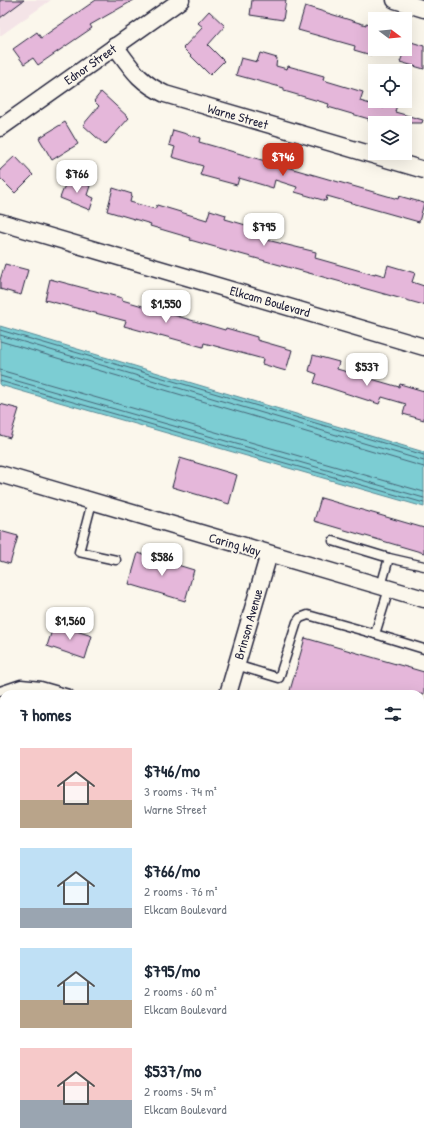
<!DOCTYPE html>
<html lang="en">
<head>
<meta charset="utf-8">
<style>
  body { margin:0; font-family:"Patrick Hand",sans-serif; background:#f6f6f7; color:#1f2937; height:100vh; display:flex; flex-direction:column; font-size:15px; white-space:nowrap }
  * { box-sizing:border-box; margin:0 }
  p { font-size:13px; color:#747a83 }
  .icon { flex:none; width:22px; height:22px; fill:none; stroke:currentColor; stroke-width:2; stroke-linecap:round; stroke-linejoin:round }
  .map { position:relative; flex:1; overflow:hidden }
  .side { position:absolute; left:0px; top:690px; width:424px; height:456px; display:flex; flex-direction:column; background:#fff; border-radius:12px 12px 0 0; box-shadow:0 4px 16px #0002 }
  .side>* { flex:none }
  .needle { width:26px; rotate:106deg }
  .buttons { position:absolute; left:368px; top:12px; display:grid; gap:8px }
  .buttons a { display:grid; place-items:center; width:44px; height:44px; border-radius:0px; background:#fff; box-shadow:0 4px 16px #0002; font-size:20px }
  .price { position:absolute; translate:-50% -34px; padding:0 9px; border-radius:8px; background:#fff; color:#222; font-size:13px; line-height:26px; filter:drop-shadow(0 1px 2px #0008) }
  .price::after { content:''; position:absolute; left:50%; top:24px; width:12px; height:9px; margin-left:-6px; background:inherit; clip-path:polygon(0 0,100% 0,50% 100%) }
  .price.current { background:#c8321e; color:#fff }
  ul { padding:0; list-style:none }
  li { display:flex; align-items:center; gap:12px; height:100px; padding:0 20px }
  li span { display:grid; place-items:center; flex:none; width:112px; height:80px; border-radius:0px; color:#555 }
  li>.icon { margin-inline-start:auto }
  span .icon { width:48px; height:48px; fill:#fffc; stroke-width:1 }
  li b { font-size:17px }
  h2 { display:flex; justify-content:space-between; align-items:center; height:48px; padding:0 20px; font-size:17px }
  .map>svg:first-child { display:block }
</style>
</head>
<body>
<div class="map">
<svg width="424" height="1146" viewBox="0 0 424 1146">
  <rect width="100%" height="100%" fill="#fbf7ec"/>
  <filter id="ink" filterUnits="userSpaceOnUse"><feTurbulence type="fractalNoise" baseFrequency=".025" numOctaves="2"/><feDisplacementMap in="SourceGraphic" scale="8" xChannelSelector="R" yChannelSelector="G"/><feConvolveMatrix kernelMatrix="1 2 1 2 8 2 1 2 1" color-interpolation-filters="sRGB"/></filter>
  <g filter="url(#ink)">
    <g fill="#f4e4e7">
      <path d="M0,0H51L0,36Z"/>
      <path d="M0,794L4,795V917L0,916Z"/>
      <path d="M0,945H4V1142H98V1146H0Z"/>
    </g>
    <path fill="#7ccdd3" stroke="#588996" d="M0,326L424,452V507L0,385Z"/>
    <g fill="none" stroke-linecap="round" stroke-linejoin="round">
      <g stroke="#466678" stroke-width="1">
        <path d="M0,330L424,455"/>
        <path d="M0,335L424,461"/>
        <path d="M0,341L424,467"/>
        <path d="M0,370L424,492"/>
        <path d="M0,376L424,498"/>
        <path d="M0,381L424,503"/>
      </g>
    </g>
    <g fill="#e5b7da" stroke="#22223b">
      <path d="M0,0H24L0,18Z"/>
      <path d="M96,0H134L90,25L92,28L38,65L33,58L24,64L13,49L37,32L41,38Z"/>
      <path d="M252,0H286L283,20L250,15Z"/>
      <path d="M305,6L366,25V23L375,25V49H373L371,55L354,50L355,46L298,30Z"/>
      <path d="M209,11L225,26L208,45L224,61L210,75L183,48L203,27L198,23Z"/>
      <path d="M405,40L424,46V69L400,62L405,49Z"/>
      <path d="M260,53L277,58L276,66L287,69L288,66L324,76L323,80L363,92L360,101L384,108L386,101H398L395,112L423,120L422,123H375L368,121L369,119L328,107L329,104L284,91V88L236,75L241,58L257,62Z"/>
      <path d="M101,92L129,118L105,145L83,125L99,106L94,101Z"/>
      <path d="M65,122L78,144L52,160L39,138Z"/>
      <path d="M173,130L200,138L199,142L398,199L399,196L424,203L419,222L327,196L326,201L295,192L297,187L275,180L273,188L239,178L237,185L200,175L203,166L172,157L175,147L169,145Z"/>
      <path d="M15,156L33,175L15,193L0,178V170Z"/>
      <path d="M68,177L90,186L87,195L94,198L90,210L60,198Z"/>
      <path d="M113,188L132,194L130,202L155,209L157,205L207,220L210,210L226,215L225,219L270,232L267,240L316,252L315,258L375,275V273L385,276L388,265L415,273L412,282L424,286V305L190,240L191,238L150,226L151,224L107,211Z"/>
      <path d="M5,264L28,270L21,295L0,289V280Z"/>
      <path d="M50,279L122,298V300L225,330L226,328L257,337V340L292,350L286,371L262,364L263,359L204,343L203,347L160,335V336L124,326L126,321L45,300Z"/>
      <path d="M313,355L339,362L337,369L399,387L400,384L424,391V420L403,414L406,404L382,397L379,404L314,383L317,374L309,371Z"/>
      <path d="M0,404L19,409L10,438L0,435Z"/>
      <path d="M180,458L237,475L229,504L172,487Z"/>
      <path d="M321,498L424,528V553L314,521Z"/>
      <path d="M0,531L18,536L10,564L0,561Z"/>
      <path d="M138,553L194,570L185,601L129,584Z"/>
      <path d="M54,624L92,636L85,659L47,646Z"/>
      <path d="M305,638L424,672V694H289Z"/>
    </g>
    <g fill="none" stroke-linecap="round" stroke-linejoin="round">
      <g stroke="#22223b" stroke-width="11">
        <g id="service">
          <path d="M92,502L79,552L116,560"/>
          <path d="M333,541L389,558L424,566"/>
          <path d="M381,586L389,558"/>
          <path d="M375,634L424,649"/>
          <path d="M236,665L279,678L297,622L300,618L308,615L375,634L389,589"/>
          <path d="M0,691L21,684L41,686L69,694"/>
          <path d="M420,898L424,891"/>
          <path d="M0,972H4"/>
          <path d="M420,975L424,981"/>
          <path d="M0,1018H4"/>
          <path d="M0,1062L4,1063"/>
          <path d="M0,1102L4,1103"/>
        </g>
      </g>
      <g stroke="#22223b" stroke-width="19">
        <g id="minor">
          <path d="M395,0L424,9"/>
          <path d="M115,46C132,69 139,82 165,94L424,170"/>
          <path d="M0,128L181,0"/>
          <path d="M0,222L424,347"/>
          <path d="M0,474L424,599"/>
          <path d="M228,694L269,554"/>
          <path d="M0,931H4"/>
          <path d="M420,1040L424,1041"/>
          <path d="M357,1142L367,1145V1142"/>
          <path d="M114,1146V1142"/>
        </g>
      </g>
      <use href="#service" stroke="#fbf7ec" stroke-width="8"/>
      <use href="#minor" stroke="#fbf7ec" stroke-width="16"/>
    </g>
  </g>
  <g text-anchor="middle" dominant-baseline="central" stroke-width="4" stroke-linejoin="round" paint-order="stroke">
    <g font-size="13" fill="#22223b" stroke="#fbf7ec">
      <text transform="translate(90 64) rotate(-35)">Ednor Street</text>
      <text transform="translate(238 116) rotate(16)">Warne Street</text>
      <text transform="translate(270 301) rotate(16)">Elkcam Boulevard</text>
      <text transform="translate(235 544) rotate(16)">Caring Way</text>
      <text transform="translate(248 624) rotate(-74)">Brinson Avenue</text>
    </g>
  </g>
</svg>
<div class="buttons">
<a><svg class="needle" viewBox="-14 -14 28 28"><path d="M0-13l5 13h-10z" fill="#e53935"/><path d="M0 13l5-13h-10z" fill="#747a83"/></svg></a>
<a><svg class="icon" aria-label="locate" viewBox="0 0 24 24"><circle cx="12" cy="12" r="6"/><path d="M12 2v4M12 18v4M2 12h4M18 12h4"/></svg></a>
<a><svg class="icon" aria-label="layers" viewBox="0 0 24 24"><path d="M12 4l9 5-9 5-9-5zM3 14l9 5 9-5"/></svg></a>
</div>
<b class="price current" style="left:283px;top:177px">$746</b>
<b class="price" style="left:77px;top:194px">$766</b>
<b class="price" style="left:264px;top:247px">$795</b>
<b class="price" style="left:166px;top:324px">$1,550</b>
<b class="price" style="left:367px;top:387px">$537</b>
<b class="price" style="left:162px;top:577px">$586</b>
<b class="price" style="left:70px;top:641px">$1,560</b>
<section class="side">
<h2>7 homes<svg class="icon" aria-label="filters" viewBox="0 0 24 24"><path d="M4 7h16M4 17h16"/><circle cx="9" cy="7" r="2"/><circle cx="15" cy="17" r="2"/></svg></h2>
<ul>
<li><span style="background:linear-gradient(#f6c9c9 65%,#b9a48a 0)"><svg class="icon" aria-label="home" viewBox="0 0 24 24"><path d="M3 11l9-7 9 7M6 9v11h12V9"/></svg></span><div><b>$746/mo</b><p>3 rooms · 74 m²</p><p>Warne Street</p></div></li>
<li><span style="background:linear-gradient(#bfe0f5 75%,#9aa5b1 0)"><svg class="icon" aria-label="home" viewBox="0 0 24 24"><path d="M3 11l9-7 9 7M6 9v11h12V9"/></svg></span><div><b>$766/mo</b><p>2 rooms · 76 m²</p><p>Elkcam Boulevard</p></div></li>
<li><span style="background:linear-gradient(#bfe0f5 65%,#b9a48a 0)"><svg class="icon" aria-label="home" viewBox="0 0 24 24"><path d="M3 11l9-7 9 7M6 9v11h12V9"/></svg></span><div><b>$795/mo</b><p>2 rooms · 60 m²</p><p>Elkcam Boulevard</p></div></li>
<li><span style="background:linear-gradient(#f6c9c9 65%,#9aa5b1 0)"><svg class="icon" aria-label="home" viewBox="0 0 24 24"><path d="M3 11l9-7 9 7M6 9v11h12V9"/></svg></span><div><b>$537/mo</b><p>2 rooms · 54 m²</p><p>Elkcam Boulevard</p></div></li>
</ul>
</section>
</div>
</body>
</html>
